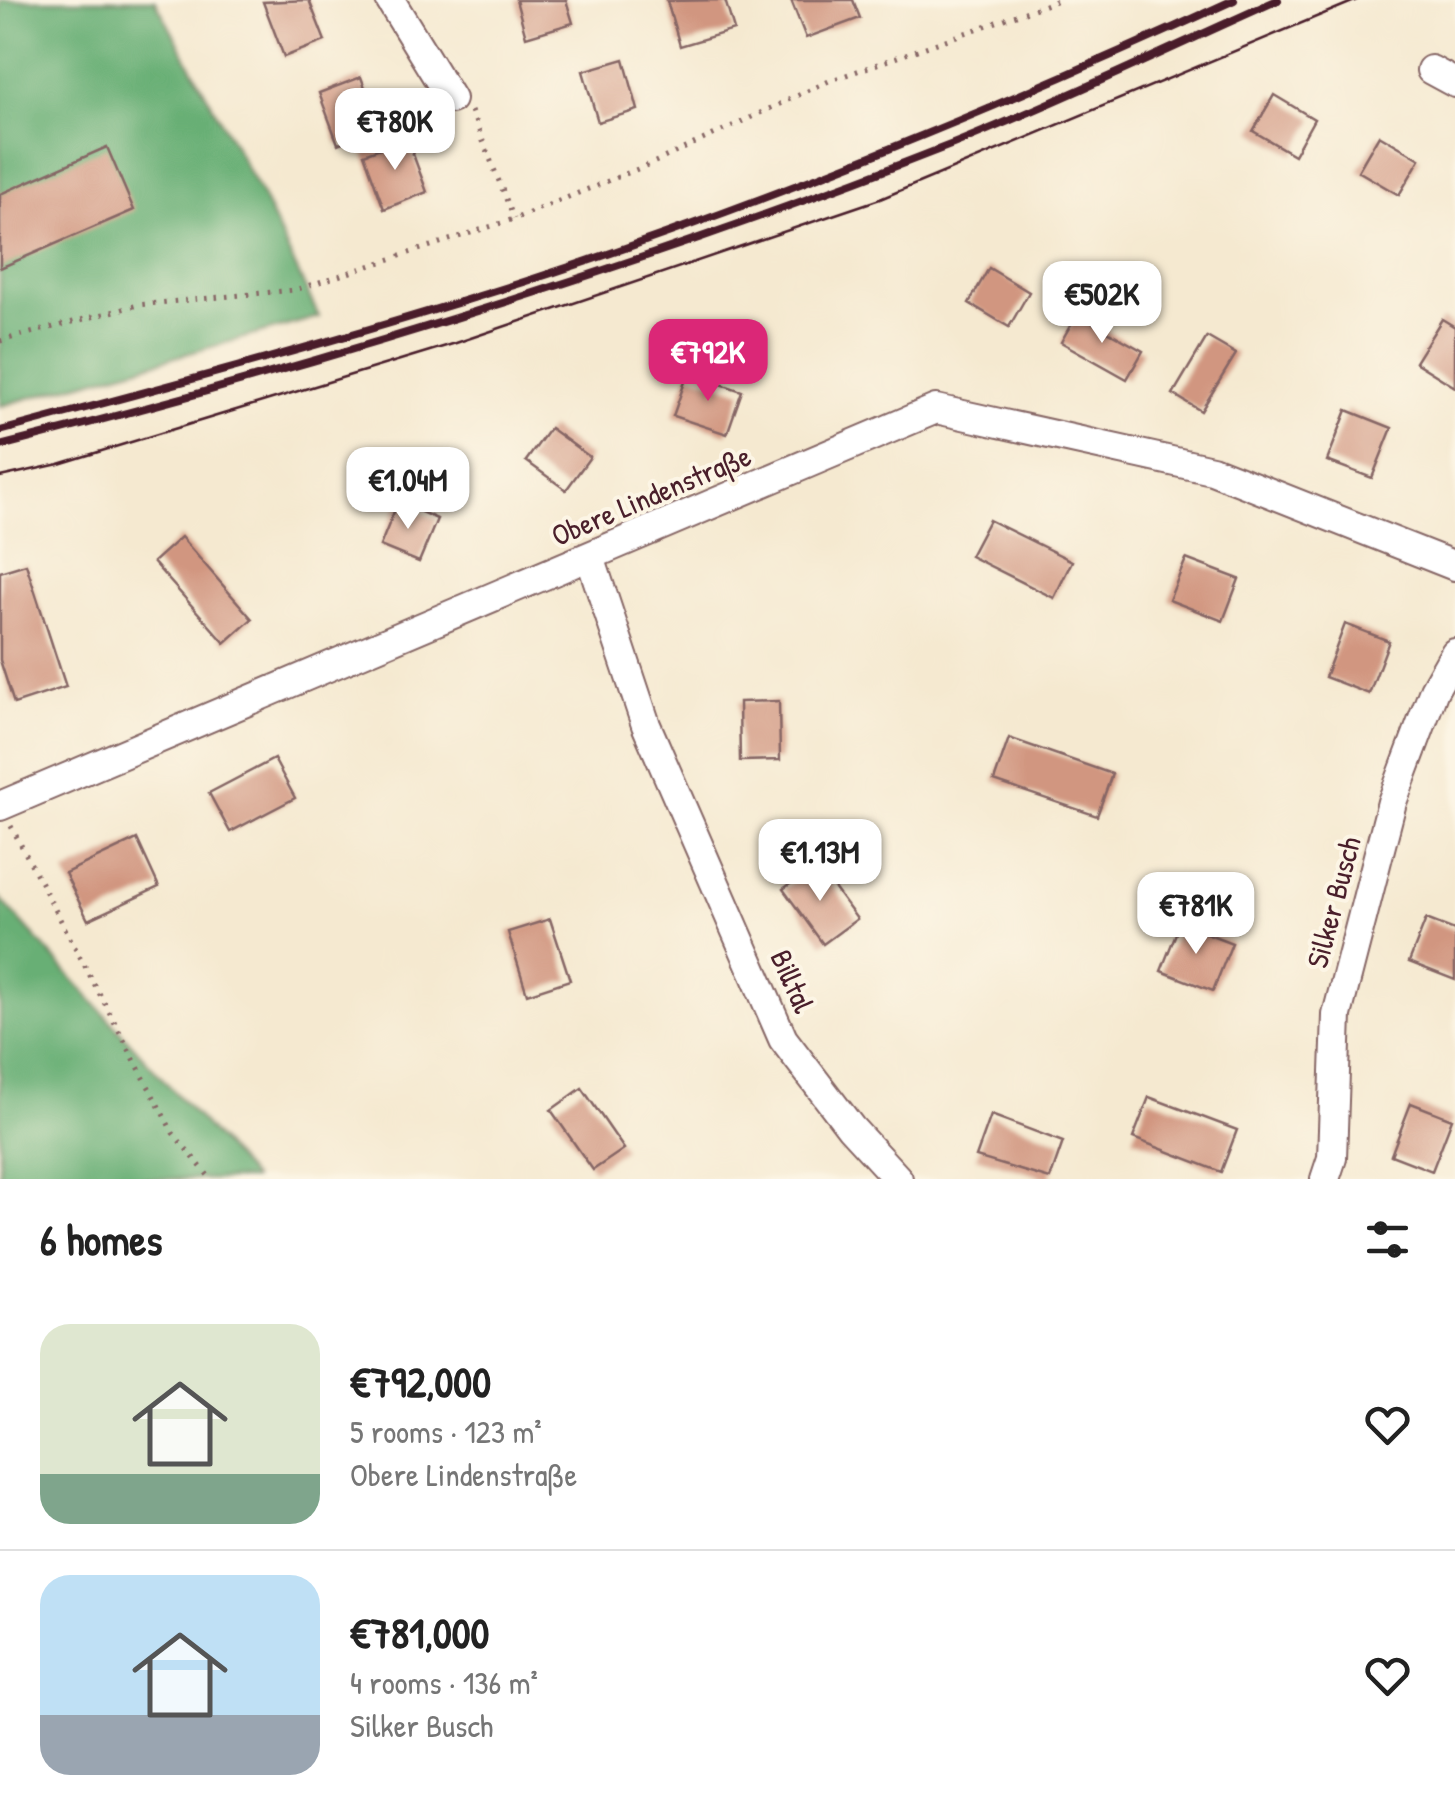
<!DOCTYPE html>
<html lang="en">
<head>
<meta charset="utf-8">
<style>
  body { margin:0; font-family:"Patrick Hand",sans-serif; background:#f6f6f6; color:#222; height:100vh; display:flex; flex-direction:column; font-size:38px; white-space:nowrap }
  * { box-sizing:border-box; margin:0 }
  p { font-size:32px; color:#767676 }
  .icon { flex:none; width:55px; height:55px; fill:none; stroke:currentColor; stroke-width:2; stroke-linecap:round; stroke-linejoin:round }
  .map { position:relative; height:1179px; overflow:hidden }
  .panel { display:flex; flex-direction:column; background:#fff; flex:1 }
  .panel>* { flex:none }
  .price { position:absolute; translate:-50% -85px; padding:0 22px; border-radius:20px; background:#fff; color:#222; font-size:32px; line-height:65px; filter:drop-shadow(0 2px 5px #0008) }
  .price::after { content:''; position:absolute; left:50%; top:60px; width:30px; height:22px; margin-left:-15px; background:inherit; clip-path:polygon(0 0,100% 0,50% 100%) }
  .price.selected { background:#db2777; color:#fff }
  ul { padding:0; list-style:none }
  li { display:flex; align-items:center; gap:30px; height:250px; padding:0 40px }
  li+li { border-top:2px solid #e0e0e0 }
  li span { display:grid; place-items:center; flex:none; width:280px; height:200px; border-radius:30px; color:#555 }
  li>.icon { margin-inline-start:auto }
  span .icon { width:120px; height:120px; fill:#fffc; stroke-width:1 }
  li b { font-size:42px }
  h2 { display:flex; justify-content:space-between; align-items:center; height:120px; padding:0 40px; font-size:42px }
  .map>svg:first-child { display:block }
</style>
</head>
<body>
<div class="map">
<svg width="1455" height="1179" viewBox="0 0 1455 1179">
  <rect width="100%" height="100%" fill="#fcf5e5"/>
  <filter id="ink" filterUnits="userSpaceOnUse"><feTurbulence type="fractalNoise" baseFrequency=".01" numOctaves="2"/><feDisplacementMap in="SourceGraphic" scale="20" xChannelSelector="R" yChannelSelector="G"/><feConvolveMatrix kernelMatrix="1 2 1 2 8 2 1 2 1" color-interpolation-filters="sRGB"/></filter>
  <filter id="wash" filterUnits="userSpaceOnUse"><feTurbulence type="fractalNoise" baseFrequency=".0048" numOctaves="4" result="noise"/><feDisplacementMap in="SourceGraphic" scale="40" xChannelSelector="R" yChannelSelector="G"/><feGaussianBlur stdDeviation="2.25" result="paint"/><feColorMatrix in="noise" values="0 0 0 0 0 0 0 0 0 0 0 0 0 0 0 0 0 1.4 0 .05"/><feComposite in="paint" operator="in"/></filter>
  <g filter="url(#wash)">
    <rect width="100%" height="100%" fill="#f5e9d0"/>
    <g fill="#67af75" stroke="#586750" stroke-width="2.5">
      <path d="M0,0H155L263,198L319,317L0,406Z"/>
      <path d="M0,898L253,1179H0Z"/>
    </g>
    <g id="blocks">
      <g fill="#d19680">
        <path d="M309,0L325,41L284,57L263,2Z"/>
        <path d="M516,0H566L573,23L526,37Z"/>
        <path d="M725,0L734,30L680,46L667,1Z"/>
        <path d="M791,0H853L860,18L806,38Z"/>
        <path d="M624,59L638,110L598,122L583,71Z"/>
        <path d="M361,77L380,128L338,144L319,93Z"/>
        <path d="M1274,95L1314,119L1294,155L1253,131Z"/>
        <path d="M1379,135L1420,159L1399,195L1358,171Z"/>
        <path d="M407,138L427,192L384,209L364,154Z"/>
        <path d="M107,147L134,210L0,268V194Z"/>
        <path d="M989,268L1029,292L1009,327L969,303Z"/>
        <path d="M1077,314L1143,351L1127,379L1061,342Z"/>
        <path d="M1442,319L1455,327V387L1415,362Z"/>
        <path d="M1207,337L1236,354L1201,411L1173,394Z"/>
        <path d="M688,373L742,391L727,434L673,416Z"/>
        <path d="M1347,410L1392,428L1372,478L1327,461Z"/>
        <path d="M550,428L590,457L566,490L526,461Z"/>
        <path d="M398,502L437,519L419,562L380,546Z"/>
        <path d="M989,520L1072,561L1054,598L970,556Z"/>
        <path d="M181,537L252,619L225,643L153,562Z"/>
        <path d="M1186,559L1239,579L1223,621L1169,600Z"/>
        <path d="M26,564L66,687L14,704L0,660V572Z"/>
        <path d="M1345,624L1389,641L1369,694L1325,677Z"/>
        <path d="M779,701L780,760L740,761L739,702Z"/>
        <path d="M1009,738L1112,774L1097,816L994,781Z"/>
        <path d="M274,759L295,798L230,832L209,793Z"/>
        <path d="M137,839L159,887L88,920L65,873Z"/>
        <path d="M817,865L857,919L823,944L783,889Z"/>
        <path d="M550,919L570,980L527,994L508,932Z"/>
        <path d="M1426,919L1455,930V980L1409,962Z"/>
        <path d="M1180,923L1232,943L1213,991L1161,971Z"/>
        <path d="M582,1088L624,1149L593,1170L551,1110Z"/>
        <path d="M1149,1097L1237,1130L1221,1172L1133,1138Z"/>
        <path d="M1411,1103L1452,1119L1432,1171L1391,1155Z"/>
        <path d="M991,1115L1063,1142L1050,1179L976,1157Z"/>
      </g>
    </g>
  </g>
  <g filter="url(#ink)">
    <use href="#blocks" fill-opacity="0" stroke="#866665" stroke-width="2.5"/>
    <g fill="none" stroke-linecap="round" stroke-linejoin="round">
      <g stroke="#866665" stroke-width="32">
        <g id="minor">
          <path d="M390,0L451,99"/>
          <path d="M1431,70L1455,83"/>
          <path d="M590,557L646,725L783,1039L851,1128L898,1179"/>
          <path d="M0,806L936,409L1212,470L1455,566"/>
          <path d="M1325,1179L1332,1158L1337,1015L1392,802L1434,690L1455,653"/>
        </g>
      </g>
      <g stroke="#866665" stroke-width="5" stroke-dasharray="2.5 8" stroke-linecap="butt">
        <path d="M471,111L514,219"/>
        <path d="M0,341L138,305L295,290L514,219L655,162L829,81L1059,0"/>
        <path d="M11,826L173,1133L211,1179"/>
      </g>
      <use href="#minor" stroke="#fff" stroke-width="28"/>
      <path stroke="#4a1f2b" stroke-width="2.5" d="M0,477L59,464L456,343L880,199L1357,0"/>
      <g stroke="#4a1f2b" stroke-width="8">
        <path d="M0,431C176,384 351,337 524,282C766,204 1003,106 1234,0"/>
        <path d="M0,446C323,364 642,266 953,144C1063,100 1170,48 1278,0"/>
      </g>
    </g>
  </g>
  <g text-anchor="middle" dominant-baseline="central" stroke-width="8" stroke-linejoin="round" paint-order="stroke">
    <g font-size="30" fill="#4a1f2b" stroke="#fcf5e5">
      <text transform="translate(651 495) rotate(-23)">Obere Lindenstraße</text>
      <text transform="translate(1333 902) rotate(-75)">Silker Busch</text>
      <text transform="translate(793 981) rotate(66)">Billtal</text>
    </g>
  </g>
</svg>
<b class="price" style="left:395px;top:173px">€780K</b>
<b class="price" style="left:1102px;top:346px">€502K</b>
<b class="price selected" style="left:708px;top:404px">€792K</b>
<b class="price" style="left:408px;top:532px">€1.04M</b>
<b class="price" style="left:820px;top:904px">€1.13M</b>
<b class="price" style="left:1196px;top:957px">€781K</b>
</div>
<section class="panel">
<h2>6 homes<svg class="icon" aria-label="filters" viewBox="0 0 24 24"><path d="M4 7h16M4 17h16"/><circle cx="9" cy="7" r="2"/><circle cx="15" cy="17" r="2"/></svg></h2>
<ul>
<li><span style="background:linear-gradient(#dfe7d0 75%,#7fa58c 0)"><svg class="icon" aria-label="home" viewBox="0 0 24 24"><path d="M3 11l9-7 9 7M6 9v11h12V9"/></svg></span><div><b>€792,000</b><p>5 rooms · 123 m²</p><p>Obere Lindenstraße</p></div><svg class="icon" aria-label="heart" viewBox="0 0 24 24"><path d="M12 20l-8-8c-3-5 5-10 8-4 3-6 11-1 8 4z"/></svg></li>
<li><span style="background:linear-gradient(#bfe0f5 70%,#9aa5b1 0)"><svg class="icon" aria-label="home" viewBox="0 0 24 24"><path d="M3 11l9-7 9 7M6 9v11h12V9"/></svg></span><div><b>€781,000</b><p>4 rooms · 136 m²</p><p>Silker Busch</p></div><svg class="icon" aria-label="heart" viewBox="0 0 24 24"><path d="M12 20l-8-8c-3-5 5-10 8-4 3-6 11-1 8 4z"/></svg></li>
</ul>
</section>
</body>
</html>
